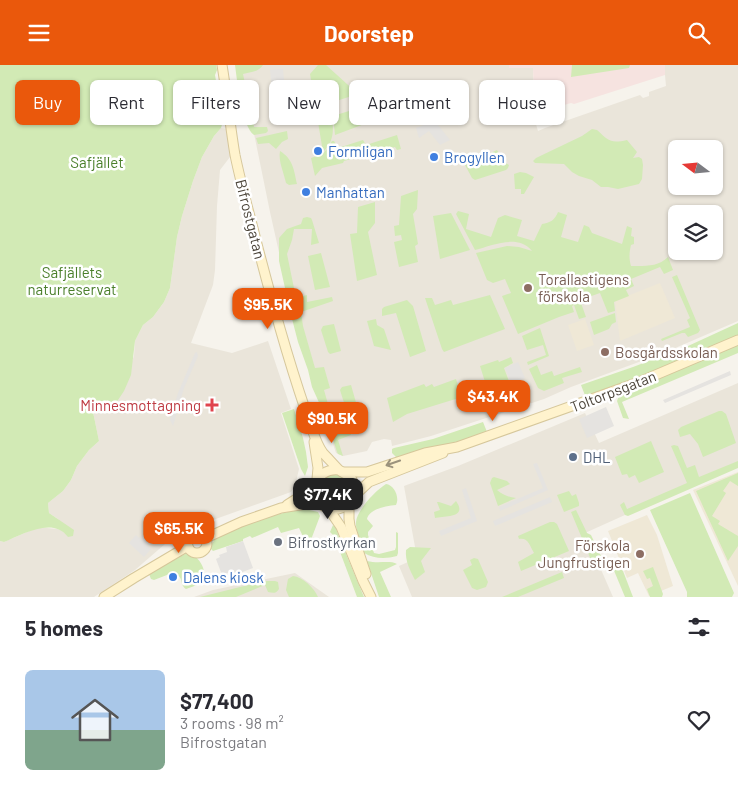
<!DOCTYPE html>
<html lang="en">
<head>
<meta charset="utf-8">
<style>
  body { margin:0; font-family:Barlow,sans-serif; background:#f2f2f3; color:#2b2b33; height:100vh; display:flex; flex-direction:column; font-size:19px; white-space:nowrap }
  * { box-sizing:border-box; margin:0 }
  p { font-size:16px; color:#7c7c81 }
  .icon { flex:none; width:28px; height:28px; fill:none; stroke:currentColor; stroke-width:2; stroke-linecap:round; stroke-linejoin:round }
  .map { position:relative; height:532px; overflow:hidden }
  .side { display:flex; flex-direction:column; background:#fff; flex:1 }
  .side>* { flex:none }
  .top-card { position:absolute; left:15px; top:15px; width:709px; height:45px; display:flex; gap:10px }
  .needle { width:32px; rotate:286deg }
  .tools { position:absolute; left:668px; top:75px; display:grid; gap:10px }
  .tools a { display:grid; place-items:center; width:55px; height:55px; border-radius:8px; background:#fff; box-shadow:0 1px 4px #0004; font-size:25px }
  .price { position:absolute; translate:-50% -42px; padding:0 11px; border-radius:10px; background:#ea580c; color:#fff; font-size:16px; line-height:32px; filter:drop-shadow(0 1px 2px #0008) }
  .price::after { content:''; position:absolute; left:50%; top:30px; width:15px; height:11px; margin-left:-8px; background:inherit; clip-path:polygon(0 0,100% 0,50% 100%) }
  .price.on { background:#222; color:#fff }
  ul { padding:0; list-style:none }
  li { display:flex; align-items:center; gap:15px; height:125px; padding:0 25px }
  li span { display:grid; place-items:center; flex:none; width:140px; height:100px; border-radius:8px; color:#555 }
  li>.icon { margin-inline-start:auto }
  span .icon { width:60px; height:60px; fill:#fffc; stroke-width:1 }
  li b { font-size:21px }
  h2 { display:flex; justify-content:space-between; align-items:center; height:60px; padding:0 25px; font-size:21px }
  .tag { padding:0 18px; border-radius:8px; background:#fff; box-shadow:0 1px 4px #0004; font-size:18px; line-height:45px }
  .tag.on { background:#ea580c; color:#fff }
  header { display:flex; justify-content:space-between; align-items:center; height:65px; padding:0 25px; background:#ea580c; color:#fff; font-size:22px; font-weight:700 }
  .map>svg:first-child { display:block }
</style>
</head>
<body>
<header><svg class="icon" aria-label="menu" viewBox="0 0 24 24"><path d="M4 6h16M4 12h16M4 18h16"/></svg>Doorstep<svg class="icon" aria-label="search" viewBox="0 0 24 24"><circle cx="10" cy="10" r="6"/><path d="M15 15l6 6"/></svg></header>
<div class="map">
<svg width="738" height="532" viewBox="0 0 738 532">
  <rect width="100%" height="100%" fill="#f6f3ec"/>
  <g fill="#eae5da" fill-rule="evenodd">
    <path d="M240,0H509L510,3H533L535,56L538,66L545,63L640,30L643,33L649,31V27L666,21L665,10V0H738V256L666,287L571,322L544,334L431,371L392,381L391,375L384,374L372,377L367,386L343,391L336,388L297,268L270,147ZM676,84H714V121H676ZM676,149H714V186H676Z"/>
    <path d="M221,63L227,64L230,92L220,105L217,141L215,205L213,220L191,278L232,288L268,276L291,344L281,348L299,404L295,421L291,427L210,456L180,466L135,505L94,532H0V476L4,477L36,463H47L57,464L61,465L65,468L58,454L49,448L48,438L63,426L71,415L77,401L89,385L99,376L93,347L116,338L134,291L135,276L143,260L153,252L164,237L170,223L177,172L182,151L193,116L202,92L214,71Z"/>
    <path d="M738,318V399L585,468L613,532H412L399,501L417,493L404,421L458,401L585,348L599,378Z"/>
    <path d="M295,508L329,532H194L213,525Z"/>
  </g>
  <g fill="#efe8d6">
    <path d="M660,218L675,253L620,276L615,236Z"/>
    <path d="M585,254L594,280L577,286L568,260Z"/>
    <path d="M738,407V521L693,425Z"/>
    <path d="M647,450L657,470L673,521L649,531L638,508L627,513L608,466Z"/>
  </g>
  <path fill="#f6e3e0" d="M509,0H665V10L574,39L571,38L564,40L562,44L535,56L533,3H509Z"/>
  <g fill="#d2eab5">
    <path d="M0,0H216L217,5L215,10L223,56L221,63L214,71L202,92L193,116L182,151L177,172L170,223L164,237L153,252L143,260L135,276L131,310L124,326L116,338L93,347L99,376L89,385L77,401L71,415L63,426L48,438L49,448L74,465L73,471L68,472C53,451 21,470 4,477L0,476Z"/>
    <path d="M235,0H263C259,7 250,7 243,9L247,28H250L254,62H267L268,66L266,68L254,70C242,62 237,15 235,0Z"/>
    <path d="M318,0H326L358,29L330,38L322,48L324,50V48L330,42C333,58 337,74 323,87L310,9Z"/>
    <path d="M572,0H630L629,3L571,12Z"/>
    <path d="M368,38L383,52L335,70L333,51L365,41Z"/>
    <path d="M592,64L597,65C608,75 610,79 627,75L637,87L633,93L639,92L642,94L643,100L642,114L639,119L618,124L608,122H601L592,115L579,111L572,107L564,99C554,99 545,98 535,98L533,96L536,93L582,71Z"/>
    <path d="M287,66L288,74L282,77L276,84L269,78L258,79L256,73Z"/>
    <path d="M397,70L401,84L397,85L395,82L344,96L343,98L322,103L315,111L311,93C324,89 325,88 332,76H334L338,83L363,75L366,80Z"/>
    <path d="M497,85L504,97L509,100L508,103L506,105L475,115L472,113L465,100Z"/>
    <path d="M280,86C293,94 294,105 297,119L289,120L286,118C284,108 278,96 280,86Z"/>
    <path d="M520,107L526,108L534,112L524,129H521V124H515L514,109Z"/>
    <path d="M418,125L417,144L413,149L418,179L415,181L418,197L399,202L394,177L402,175L401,170L395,171L394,161L399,160L401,131Z"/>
    <path d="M375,137V158L368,167L377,210L357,216L350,169L357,168L358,142Z"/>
    <path d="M458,146L469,149L466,164L491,172L498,153L505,150L522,155L517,171L534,176L542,159C550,158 555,155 558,147L567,150L561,172L578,177L584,160L589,162L592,168L622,179L627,161L632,163L631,171L634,172V179L631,180C629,188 629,194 631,201C645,201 658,202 668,192L673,205L664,209L660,202L631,214L634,221L626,225L629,231L614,237L615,246L608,248L600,228L583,234L584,236L581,238L586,252L579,254L574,240L572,241L574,247L559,252L518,269L502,231L511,228L505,214L493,218L487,215L476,188L507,181L519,182L532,186C518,169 493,180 475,185L456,149Z"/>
    <path d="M451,148L470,185L440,194L433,151Z"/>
    <path d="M307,152L311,153L312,155L319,178L311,180L312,164H294L292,175L287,189L296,233L307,230V237L332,232L333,236L301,247L303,261L315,303L324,302L330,323L324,325L335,364L348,360L351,370L338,375L343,391L338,389L337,387L326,353L312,322L308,305L298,277L291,250L279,196V173L287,164L301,159L303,153Z"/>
    <path d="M321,188L330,222L315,225L308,191Z"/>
    <path d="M677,210L700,265L698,268L688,272L685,268H682L662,276L661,274L690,262L687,255L690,253L672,212Z"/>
    <path d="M490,230L505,264L444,287L442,284L425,233H432L435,240L451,235L453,240Z"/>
    <path d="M407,235L413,241L426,286L410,292L396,248L382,251V244L384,242Z"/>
    <path d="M615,248L616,257L612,259L609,264L594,270L590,257Z"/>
    <path d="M376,254L377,260L384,264L391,285L374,281L367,256Z"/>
    <path d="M738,258V272L641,313L586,333L581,320L633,302L688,281Z"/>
    <path d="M334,259L341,286L330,289L328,287L321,265L323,261Z"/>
    <path d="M540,263L549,291L528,300L527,297L546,290L543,280L527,285L522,271Z"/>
    <path d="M738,279V288L622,337L629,354L623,353L617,336L620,328L624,326L707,293Z"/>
    <path d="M511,292L513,298L504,303L510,319L491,326L486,320L480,301L498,295L499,297Z"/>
    <path d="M537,300L541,310L552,306L554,311L580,302L582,307L562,313L564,318L544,326L538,323L529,304Z"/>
    <path d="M456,314L462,332L407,349L393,357L387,333L424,319L426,322L432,319L434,322Z"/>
    <path d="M351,320L363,362L356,365L352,363L340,325L342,322Z"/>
    <path d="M294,344L303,373L306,387L308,402L305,411L301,404L282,348Z"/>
    <path d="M719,346H722L726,349L736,378L703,392L698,379L690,369L680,372L678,365L681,362Z"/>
    <path d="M483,357L487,367L451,380L400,392H396L392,388V384L394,383L433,374Z"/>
    <path d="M651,376L664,407L639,418L635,410L629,413L627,409L622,410L615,392Z"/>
    <path d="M674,380L678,381L687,403L695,400L699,412L738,396V403L628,451L625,450L620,440L624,437L627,444L687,418L671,381Z"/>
    <path d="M337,407L348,414L331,425L324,437C314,426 318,420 325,410Z"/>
    <path d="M738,408V421L730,416L723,426L726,428L712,451L720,456L718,459L738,471V481L728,496L696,426Z"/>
    <path d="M494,412L507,416L510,419L497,425C503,430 508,432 516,433L498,441L490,418L492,413Z"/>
    <path d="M386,419C394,420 400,432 396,440C386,441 369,444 367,454L373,461L368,467V470L374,488L379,489L395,485L396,482V467L398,468V488L397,491C386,494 374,494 364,488C362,479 355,465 356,457C357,445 376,425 386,419Z"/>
    <path d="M569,426L572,431L576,429L579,438V441L564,447L557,430Z"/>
    <path d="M690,428L734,528L732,532H687V527L650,445Z"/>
    <path d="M456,436C468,453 445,451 435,453L434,447L440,445L437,437H439L451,441Z"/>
    <path d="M305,444L318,447L320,451L309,480H307L299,463L281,468L278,462L252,473L250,471L243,474V476L213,486L211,484C211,480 213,476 216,473C227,461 287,446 305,444Z"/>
    <path d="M576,445L587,468L591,470L601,491L591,495L571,447Z"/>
    <path d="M550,457H554L557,459L569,486L521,506L518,497L534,488C530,481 528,472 519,474L518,471Z"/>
    <path d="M333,460L336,463L339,472L364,532H357L334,471L330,467Z"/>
    <path d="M410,482L431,483L421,496L425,507L415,515C410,505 405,496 406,485Z"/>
    <path d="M185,489C198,489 204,500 205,512L200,519L186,524C178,518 186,512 172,508L154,515L151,514L149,509L151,507Z"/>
    <path d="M474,493L478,494L488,517L486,522L477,525L472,523L463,505L472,500L470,495Z"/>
    <path d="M618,493L633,532H625L610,496Z"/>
    <path d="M367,496C378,499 390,495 397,499L380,507L391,532H379Z"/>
    <path d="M653,502L663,529L662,532H650L647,524L653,521L650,513L647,514L643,506Z"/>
    <path d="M562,507L564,513L518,532H502Z"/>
    <path d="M293,511C303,512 314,523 318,532H289L286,525L288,514Z"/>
    <path d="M267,516H275L278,517L279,524C276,529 273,528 268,527L265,520L236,532H200L244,521Z"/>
  </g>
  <g fill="#e5e3e0">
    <path d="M283,4L286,34L273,35L270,5Z"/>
    <path d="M429,58L438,60L450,75L440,80L429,66L419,73L416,63Z"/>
    <path d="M197,287L198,291L184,323L173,361L170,355L178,328L195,288Z"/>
    <path d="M518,297L525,313L512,319L505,303Z"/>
    <path d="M730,306L731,310L665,338L663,335Z"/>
    <path d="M606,342L614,361L587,373L579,354Z"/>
    <path d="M537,398L548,425L500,446L499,442L543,423L533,399Z"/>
    <path d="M466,423L477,456L441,471L439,466L471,453L462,425Z"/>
    <path d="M550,432L552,437L495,461L493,456Z"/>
    <path d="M136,470L139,473L142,470L149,477L147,480L151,484L144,492L129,478Z"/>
    <path d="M243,476L253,503L232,511L230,507L222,510L216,494L220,492L219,490L227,487L226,482Z"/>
  </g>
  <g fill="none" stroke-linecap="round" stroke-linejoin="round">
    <g stroke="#d6c79b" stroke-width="11">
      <g id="secondary">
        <path d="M222,0C227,30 230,60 235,90C241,119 249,147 256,175C272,237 289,300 311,361C314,370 317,380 323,388C325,390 337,403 339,405C346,410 351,409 354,420C357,435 343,448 328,443C305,436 313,402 339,405"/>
        <path d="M314,377L318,403L317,414"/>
        <path d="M344,407H367L425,388L457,382L639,317L738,275"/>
        <path d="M353,432L369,417L443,388"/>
        <path d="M349,438V454L350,461L366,509"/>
        <path d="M287,440L301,431L316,417"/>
        <path d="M328,443L341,462L363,516L371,532"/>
        <circle cx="197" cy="478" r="10"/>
        <path d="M206,473L241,457L281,443L319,437"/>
        <path d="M104,532L134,513L188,481"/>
      </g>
    </g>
    <use href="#secondary" stroke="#fff3cd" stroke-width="9"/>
  </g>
  <defs><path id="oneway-shaft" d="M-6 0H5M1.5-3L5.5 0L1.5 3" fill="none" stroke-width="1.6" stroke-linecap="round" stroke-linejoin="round" transform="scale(1.25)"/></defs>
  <use stroke="#9c937c" href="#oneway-shaft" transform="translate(393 398) rotate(161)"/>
  <g fill="#3f7fe0" stroke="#fff" stroke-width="2">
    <circle cx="318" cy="86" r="5"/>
    <circle cx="434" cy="92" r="5"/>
    <circle cx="306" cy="127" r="5"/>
    <circle cx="173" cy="512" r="5"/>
  </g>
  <g fill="#8d6e63" stroke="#fff" stroke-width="2">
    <circle cx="528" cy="223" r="5"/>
    <circle cx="605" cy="287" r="5"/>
    <circle cx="640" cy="489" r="5"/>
  </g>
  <path fill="#e0444e" stroke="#fff" stroke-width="2" d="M209.5 332.5h5v5h5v5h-5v5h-5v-5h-5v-5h5z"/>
  <circle fill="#5c6f8a" stroke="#fff" stroke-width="2" cx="573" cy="392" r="5"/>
  <circle fill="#6b7280" stroke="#fff" stroke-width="2" cx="278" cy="477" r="5"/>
  <g text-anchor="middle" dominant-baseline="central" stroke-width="5" stroke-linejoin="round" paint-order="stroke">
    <g font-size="15" fill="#366cbe" stroke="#fff" text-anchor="start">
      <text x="328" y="86">Formligan</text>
      <text x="444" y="92">Brogyllen</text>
      <text x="316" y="127">Manhattan</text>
      <text x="183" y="512">Dalens kiosk</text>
    </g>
    <g font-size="15" fill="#4a7f2a" stroke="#fff">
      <text x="97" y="97">Safjället</text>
      <text x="72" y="207">Safjällets<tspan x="72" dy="17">naturreservat</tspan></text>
    </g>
    <g font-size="15" fill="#4b4439" stroke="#fff">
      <text transform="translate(251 154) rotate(76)">Bifrostgatan</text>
      <text transform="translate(613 326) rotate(-21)">Toltorpsgatan</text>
    </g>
    <g font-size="15" fill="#785e54" stroke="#fff" text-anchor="start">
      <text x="538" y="214">Torallastigens<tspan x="538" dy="17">förskola</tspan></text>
      <text x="615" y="287">Bosgårdsskolan</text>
      <text x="630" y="480" text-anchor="end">Förskola<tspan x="630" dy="17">Jungfrustigen</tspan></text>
    </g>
    <g font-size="15" fill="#be3a42" stroke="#fff" text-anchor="end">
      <text x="201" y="340">Minnesmottagning</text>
    </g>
    <g font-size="15" fill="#4e5e75" stroke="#fff" text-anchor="start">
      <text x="583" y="392">DHL</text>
    </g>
    <g font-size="15" fill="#5b616d" stroke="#fff" text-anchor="start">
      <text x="288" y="477">Bifrostkyrkan</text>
    </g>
  </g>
</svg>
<div class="tools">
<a><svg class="needle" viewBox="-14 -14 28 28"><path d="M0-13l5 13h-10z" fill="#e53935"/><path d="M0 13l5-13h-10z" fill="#7c7c81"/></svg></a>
<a><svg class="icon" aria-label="layers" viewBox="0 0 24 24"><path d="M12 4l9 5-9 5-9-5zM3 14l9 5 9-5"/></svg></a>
</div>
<b class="price" style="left:268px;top:265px">$95.5K</b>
<b class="price" style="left:493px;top:357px">$43.4K</b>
<b class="price" style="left:332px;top:379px">$90.5K</b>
<b class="price on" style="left:328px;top:455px">$77.4K</b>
<b class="price" style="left:179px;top:489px">$65.5K</b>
<div class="top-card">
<a class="tag on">Buy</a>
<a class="tag">Rent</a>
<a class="tag">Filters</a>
<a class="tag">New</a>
<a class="tag">Apartment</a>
<a class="tag">House</a>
</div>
</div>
<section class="side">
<h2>5 homes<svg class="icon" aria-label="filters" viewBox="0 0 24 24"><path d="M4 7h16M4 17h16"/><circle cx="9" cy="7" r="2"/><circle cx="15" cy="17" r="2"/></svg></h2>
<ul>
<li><span style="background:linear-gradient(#a9c7e8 60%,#7fa58c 0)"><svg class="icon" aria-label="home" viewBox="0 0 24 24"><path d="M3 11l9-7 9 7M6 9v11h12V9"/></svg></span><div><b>$77,400</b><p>3 rooms · 98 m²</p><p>Bifrostgatan</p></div><svg class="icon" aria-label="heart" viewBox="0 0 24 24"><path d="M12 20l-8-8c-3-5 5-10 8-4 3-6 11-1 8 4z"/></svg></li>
</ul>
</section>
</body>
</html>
